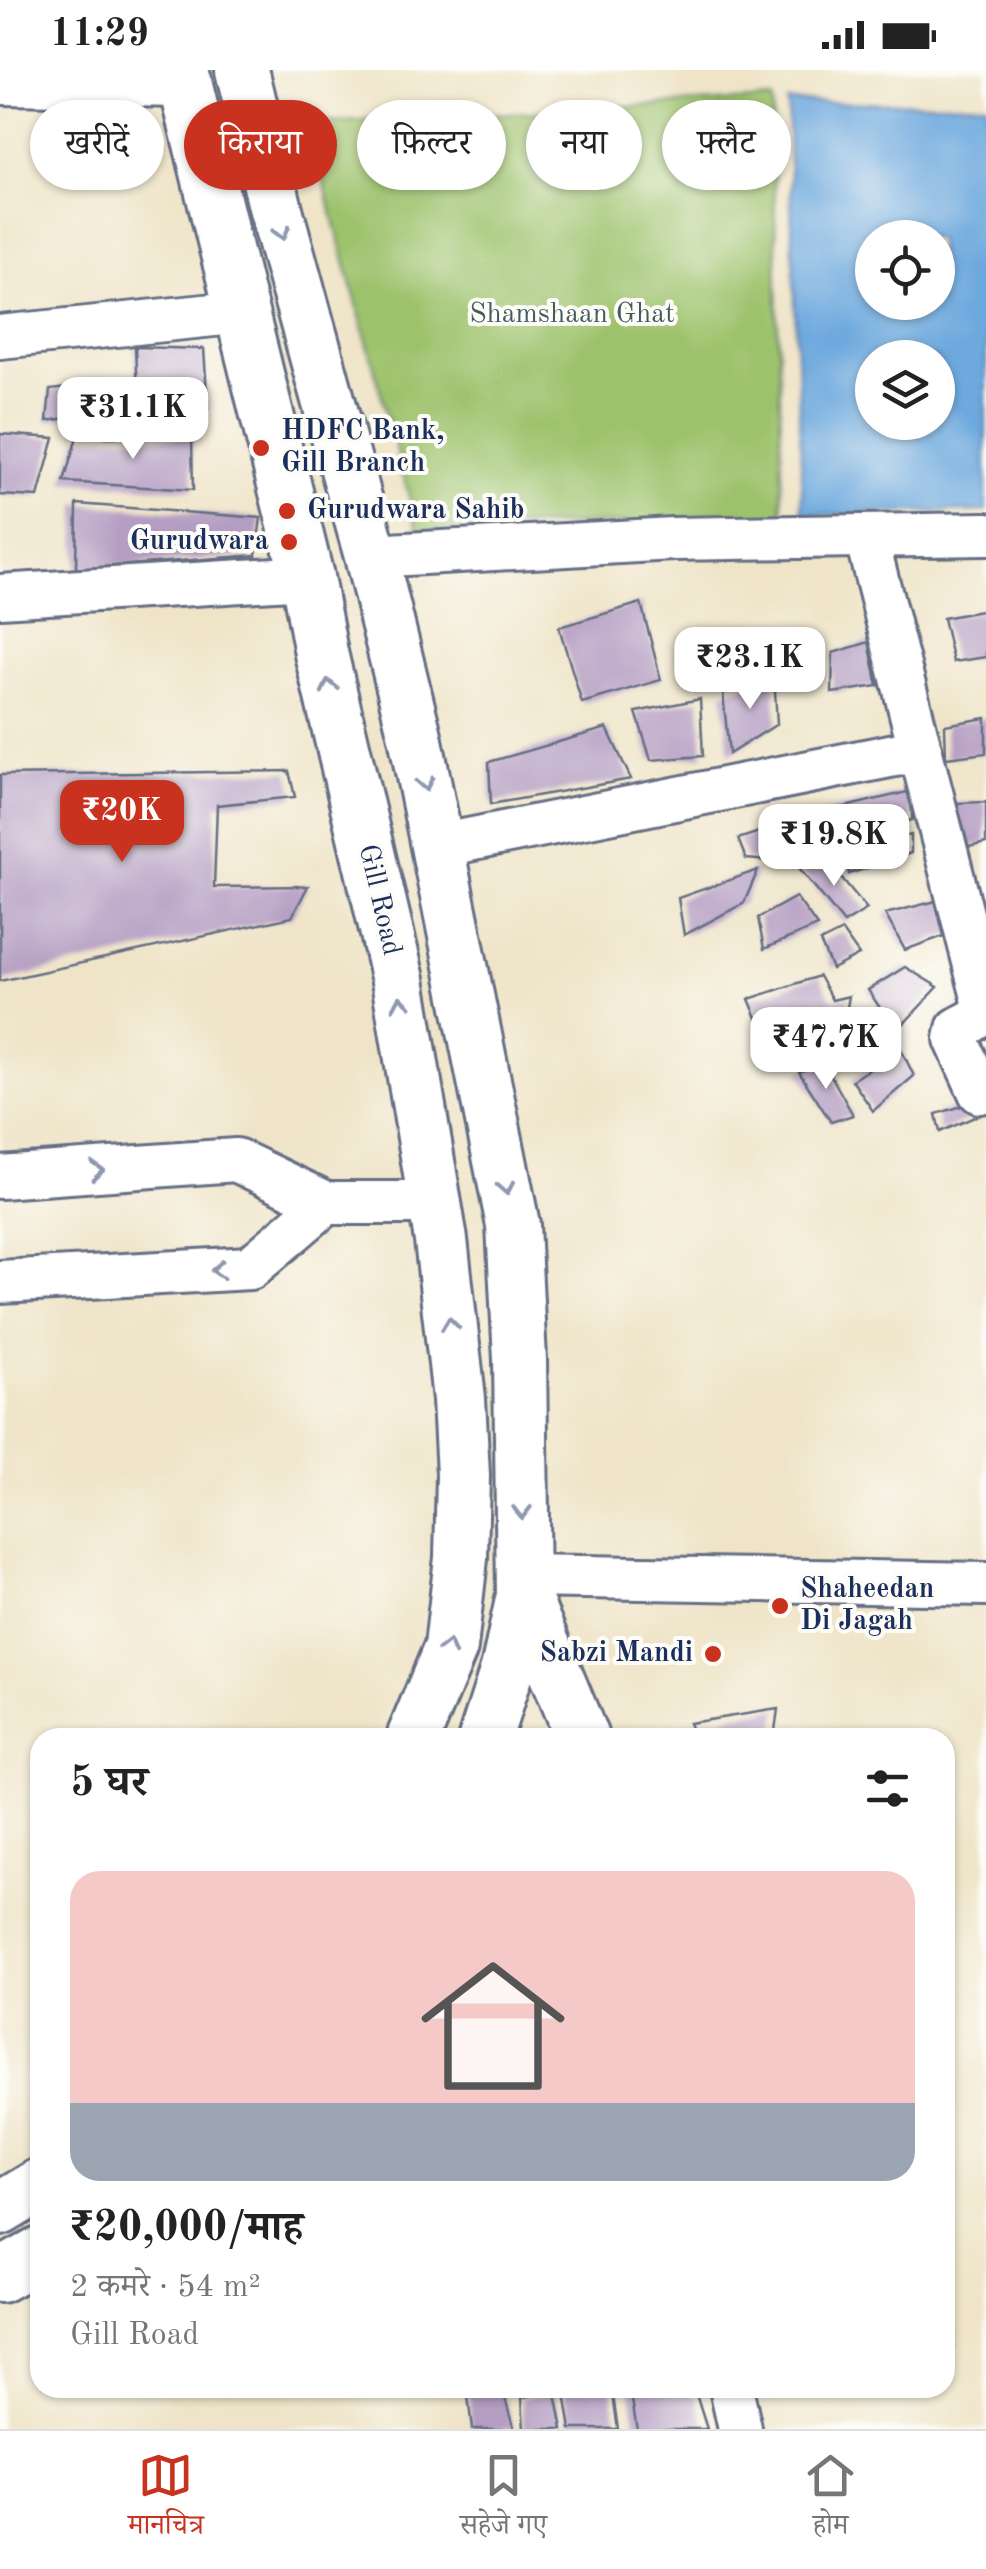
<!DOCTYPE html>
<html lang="hi">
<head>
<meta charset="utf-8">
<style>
  body { margin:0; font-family:"Old Standard TT","Noto Serif Devanagari",serif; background:#f2f2f2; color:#222; height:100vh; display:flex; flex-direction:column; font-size:38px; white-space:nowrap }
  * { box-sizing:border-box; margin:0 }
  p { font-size:32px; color:#767676 }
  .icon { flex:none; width:55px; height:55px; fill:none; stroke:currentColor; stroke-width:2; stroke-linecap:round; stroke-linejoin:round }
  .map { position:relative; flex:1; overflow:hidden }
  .drawer { position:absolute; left:30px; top:1658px; width:925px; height:670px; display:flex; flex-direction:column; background:#fff; border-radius:30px; box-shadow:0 2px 8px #0004 }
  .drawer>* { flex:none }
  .banner { position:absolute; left:30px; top:30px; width:928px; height:90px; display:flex; gap:20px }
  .fabs { position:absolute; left:855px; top:150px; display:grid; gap:20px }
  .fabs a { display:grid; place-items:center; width:100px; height:100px; border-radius:50%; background:#fff; box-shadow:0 2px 8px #0004; font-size:50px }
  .price { position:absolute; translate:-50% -85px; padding:0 22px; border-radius:20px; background:#fff; color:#222; font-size:32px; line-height:65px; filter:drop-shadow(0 2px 5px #0008) }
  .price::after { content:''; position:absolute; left:50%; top:60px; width:30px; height:22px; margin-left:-15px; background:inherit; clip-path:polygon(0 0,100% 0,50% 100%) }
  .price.current { background:#c8321e; color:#fff }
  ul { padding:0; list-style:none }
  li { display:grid; align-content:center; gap:20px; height:530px; padding:0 40px }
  li span { display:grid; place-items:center; height:310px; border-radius:30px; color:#555 }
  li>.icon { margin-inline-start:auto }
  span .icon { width:180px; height:180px; fill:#fffc; stroke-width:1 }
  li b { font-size:42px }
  h2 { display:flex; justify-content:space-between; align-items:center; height:120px; padding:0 40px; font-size:42px }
  .chip { padding:0 35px; border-radius:45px; background:#fff; box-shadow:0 2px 8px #0004; font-size:35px; line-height:90px }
  .chip.current { background:#c8321e; color:#fff }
  .status { display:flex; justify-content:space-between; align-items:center; height:70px; padding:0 50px; background:#fff; direction:ltr }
  .status svg { height:28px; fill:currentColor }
  .menu { display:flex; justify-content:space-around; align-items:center; height:140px; border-top:2px solid #e0e0e0; background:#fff; font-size:28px; color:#767676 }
  .menu a { display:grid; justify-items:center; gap:5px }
  .menu .current { color:#c8321e }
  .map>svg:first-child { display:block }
</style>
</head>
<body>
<div class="status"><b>11:29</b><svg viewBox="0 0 49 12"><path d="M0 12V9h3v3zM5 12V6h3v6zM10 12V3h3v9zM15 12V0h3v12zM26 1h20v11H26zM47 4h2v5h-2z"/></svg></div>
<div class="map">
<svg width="986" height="2359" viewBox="0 0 986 2359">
  <rect width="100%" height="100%" fill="#fdfcf7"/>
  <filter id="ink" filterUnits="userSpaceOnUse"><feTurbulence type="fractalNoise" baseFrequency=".01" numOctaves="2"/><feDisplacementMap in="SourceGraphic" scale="20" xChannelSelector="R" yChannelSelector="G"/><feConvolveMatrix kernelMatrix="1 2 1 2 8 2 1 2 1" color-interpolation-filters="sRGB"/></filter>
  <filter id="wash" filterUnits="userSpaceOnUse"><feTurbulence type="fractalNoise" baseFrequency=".0048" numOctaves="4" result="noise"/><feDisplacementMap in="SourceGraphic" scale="40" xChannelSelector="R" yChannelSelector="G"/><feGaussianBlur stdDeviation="2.25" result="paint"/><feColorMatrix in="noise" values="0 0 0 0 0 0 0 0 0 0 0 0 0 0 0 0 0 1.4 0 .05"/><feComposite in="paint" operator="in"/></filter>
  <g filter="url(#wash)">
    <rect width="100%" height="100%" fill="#efe4c8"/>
    <path fill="#9dc26c" stroke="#5c7865" stroke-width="2.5" d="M772,29L783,448L418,460L308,54Z"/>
    <path fill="#6da9de" stroke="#446c9e" stroke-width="2.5" fill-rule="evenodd" d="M787,32L986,33V441L803,445ZM872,168H938V232H872ZM872,288H938V352H872Z"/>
    <g id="blocks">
      <g fill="#b49cc2">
        <path d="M135,277L204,279L208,339L138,347Z"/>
        <path d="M122,311L121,340L47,351L50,320Z"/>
        <path d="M0,364L54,368L38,427L0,425Z"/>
        <path d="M77,367H192L193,420L64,412Z"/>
        <path d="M77,434L261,448L256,485L76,499Z"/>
        <path d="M641,533L661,610L582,633L559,557Z"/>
        <path d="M986,540V587L953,592L943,548Z"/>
        <path d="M869,572L878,616L832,623L833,583Z"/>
        <path d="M774,605L777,654L729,684L723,623Z"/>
        <path d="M700,629L703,686L651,690L636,642Z"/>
        <path d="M986,648V683L946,688L945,655Z"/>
        <path d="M607,658L631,709L491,734L489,692Z"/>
        <path d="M289,701L295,727L217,735L214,817L308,816L292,847L0,911V705Z"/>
        <path d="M911,721L912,750L826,774L824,742Z"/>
        <path d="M986,732V773L960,779L957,733Z"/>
        <path d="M765,760L781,792L746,789L738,769Z"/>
        <path d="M911,765V783L849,804L846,780Z"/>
        <path d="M823,785L867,839L844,853L800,799Z"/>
        <path d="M758,800L744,833L684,865L678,828Z"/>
        <path d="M796,827L817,856L764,879L758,848Z"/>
        <path d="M944,829L955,862L905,880L885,844Z"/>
        <path d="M842,861L859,885L832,899L820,872Z"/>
        <path d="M905,897L938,917L896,962L868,920Z"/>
        <path d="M819,906L832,930L849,926L845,949L774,987L749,929Z"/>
        <path d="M901,979L914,1006L873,1041L852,1010Z"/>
        <path d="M823,991L853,1045L831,1052L799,1002Z"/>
        <path d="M978,1031L984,1043L940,1062L936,1044Z"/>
        <path d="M778,1639L774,1668H695L689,1653Z"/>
        <path d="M945,2259H955L950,2313H945Z"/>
        <path d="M467,2318H502L514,2359H472Z"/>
        <path d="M564,2318H612L618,2359H571Z"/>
        <path d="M630,2318H694L707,2359H637Z"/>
        <path d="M555,2319L563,2359H524L522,2328Z"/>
      </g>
    </g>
  </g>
  <g filter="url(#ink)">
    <use href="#blocks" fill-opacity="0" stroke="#656e83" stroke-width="2.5"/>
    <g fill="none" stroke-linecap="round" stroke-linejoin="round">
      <g stroke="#656e83" stroke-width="48">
        <g id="minor">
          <path d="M0,13L186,16"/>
          <path d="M0,267L243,242"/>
          <path d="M866,466L983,927C986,947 974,950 958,959L956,969L980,1022"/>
          <path d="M371,486L673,469L986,464"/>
          <path d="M0,526L307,507"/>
          <path d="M438,776L920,680"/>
          <path d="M0,1107L236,1090L326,1133H434"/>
          <path d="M0,1212L250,1198L326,1133"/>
          <path d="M523,1506L986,1514"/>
          <path d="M731,2318L740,2359"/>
        </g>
      </g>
      <g stroke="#656e83" stroke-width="58">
        <g id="major">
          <path d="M182,0L307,507L321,583L398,910L441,1170L459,1329L463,1405L461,1488L451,1577L413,1668"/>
          <path d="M242,0L276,140L371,486L415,666L513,1155L520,1290L523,1525L508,1596L485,1668"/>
          <path d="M523,1525L582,1668"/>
          <path d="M0,2139L40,2115"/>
          <path d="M0,2206L40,2184"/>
        </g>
      </g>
      <use href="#minor" stroke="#fff" stroke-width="42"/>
      <use href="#major" stroke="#fff" stroke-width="52"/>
    </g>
    <defs><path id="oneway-chevron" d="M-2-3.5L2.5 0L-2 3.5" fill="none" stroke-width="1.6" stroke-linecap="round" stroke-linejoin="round" transform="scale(2.5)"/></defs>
    <g stroke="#8d97ae">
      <use href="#oneway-chevron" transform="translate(282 163) rotate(75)"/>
      <use href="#oneway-chevron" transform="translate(329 616) rotate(-103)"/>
      <use href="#oneway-chevron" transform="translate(425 714) rotate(79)"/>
      <use href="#oneway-chevron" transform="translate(401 933) rotate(-99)"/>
      <use href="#oneway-chevron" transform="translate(97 1100) rotate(-4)"/>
      <use href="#oneway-chevron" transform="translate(506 1118) rotate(79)"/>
      <use href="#oneway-chevron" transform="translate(218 1200) rotate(177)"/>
      <use href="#oneway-chevron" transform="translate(450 1254) rotate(-97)"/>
      <use href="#oneway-chevron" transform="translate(522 1442) rotate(90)"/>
      <use href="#oneway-chevron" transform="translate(448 1577) rotate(-75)"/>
    </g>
  </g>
  <g fill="#c8321e" stroke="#fdfcf7" stroke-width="4">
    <circle cx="261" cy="378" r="10"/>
    <circle cx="287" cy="441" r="10"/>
    <circle cx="289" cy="472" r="10"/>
    <circle cx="780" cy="1536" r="10"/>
    <circle cx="713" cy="1584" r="10"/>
  </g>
  <g text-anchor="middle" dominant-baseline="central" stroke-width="8" stroke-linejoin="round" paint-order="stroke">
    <g font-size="28" fill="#425b62" stroke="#fdfcf7">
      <text x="572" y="245">Shamshaan Ghat</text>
    </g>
    <g font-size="28" font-weight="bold" fill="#1b2f5e" stroke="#fdfcf7" text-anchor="start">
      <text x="281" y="362">HDFC Bank,<tspan x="281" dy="32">Gill Branch</tspan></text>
      <text x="307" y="441">Gurudwara Sahib</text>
      <text x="269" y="472" text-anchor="end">Gurudwara</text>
      <text x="800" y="1520">Shaheedan<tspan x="800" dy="32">Di Jagah</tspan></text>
      <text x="693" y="1584" text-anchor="end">Sabzi Mandi</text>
    </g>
    <g font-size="28" fill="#1b2f5e" stroke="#fdfcf7">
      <text transform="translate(379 830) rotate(77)">Gill Road</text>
    </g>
  </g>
</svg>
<div class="fabs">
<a><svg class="icon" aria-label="locate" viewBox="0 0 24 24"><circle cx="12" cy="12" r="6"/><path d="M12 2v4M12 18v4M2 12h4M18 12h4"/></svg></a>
<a><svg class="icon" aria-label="layers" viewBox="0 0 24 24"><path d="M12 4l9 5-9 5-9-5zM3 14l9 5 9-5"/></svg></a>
</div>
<b class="price" style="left:133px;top:392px">₹31.1K</b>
<b class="price" style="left:750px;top:642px">₹23.1K</b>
<b class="price current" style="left:122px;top:795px">₹20K</b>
<b class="price" style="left:834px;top:819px">₹19.8K</b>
<b class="price" style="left:826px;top:1022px">₹47.7K</b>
<div class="banner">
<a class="chip">खरीदें</a>
<a class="chip current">किराया</a>
<a class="chip">फ़िल्टर</a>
<a class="chip">नया</a>
<a class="chip">फ़्लैट</a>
</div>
<section class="drawer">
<h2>5 घर<svg class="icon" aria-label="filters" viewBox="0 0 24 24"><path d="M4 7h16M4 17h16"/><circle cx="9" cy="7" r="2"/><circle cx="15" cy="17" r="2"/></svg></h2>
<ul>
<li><span style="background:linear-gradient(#f6c9c9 75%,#9aa5b1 0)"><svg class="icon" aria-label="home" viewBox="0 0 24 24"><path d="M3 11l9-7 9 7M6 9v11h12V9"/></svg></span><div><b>₹20,000/माह</b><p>2 कमरे · 54 m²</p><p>Gill Road</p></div></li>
</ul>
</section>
</div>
<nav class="menu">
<a class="current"><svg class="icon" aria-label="map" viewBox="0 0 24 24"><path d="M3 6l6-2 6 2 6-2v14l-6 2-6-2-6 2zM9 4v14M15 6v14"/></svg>मानचित्र</a>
<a><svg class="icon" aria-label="saved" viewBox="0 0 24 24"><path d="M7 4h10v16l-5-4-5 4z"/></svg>सहेजे गए</a>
<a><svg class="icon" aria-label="home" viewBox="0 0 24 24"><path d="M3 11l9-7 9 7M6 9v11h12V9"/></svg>होम</a>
</nav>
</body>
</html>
